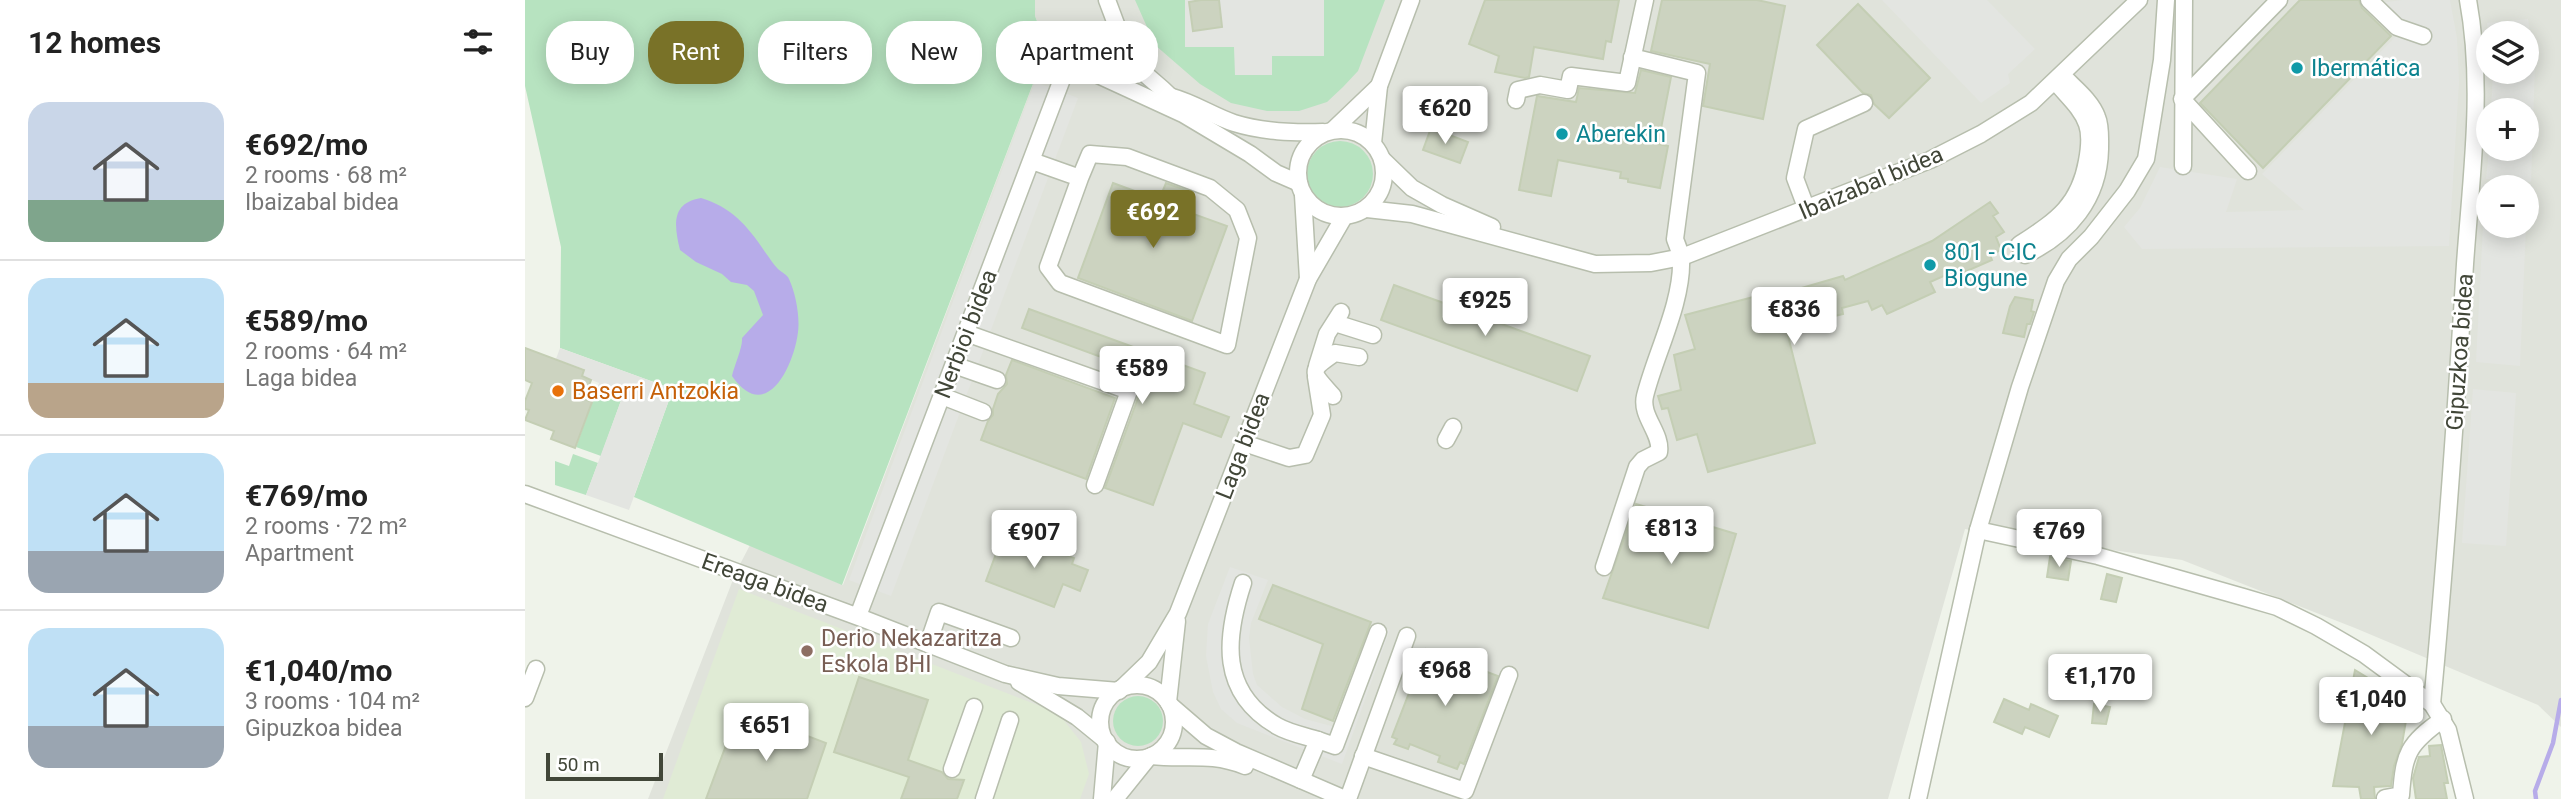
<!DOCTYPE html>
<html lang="en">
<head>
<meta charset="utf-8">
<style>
  body { margin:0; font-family:Roboto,sans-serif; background:#f2f2f2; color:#222; height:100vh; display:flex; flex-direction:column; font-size:26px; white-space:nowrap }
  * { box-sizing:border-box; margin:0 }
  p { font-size:23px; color:#767676 }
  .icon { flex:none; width:38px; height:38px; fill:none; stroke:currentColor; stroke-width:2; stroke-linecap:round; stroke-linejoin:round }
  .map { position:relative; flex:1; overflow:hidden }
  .side { display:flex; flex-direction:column; background:#fff; width:525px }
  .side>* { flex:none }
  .banner { position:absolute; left:21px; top:21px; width:665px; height:63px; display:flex; gap:14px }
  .controls { position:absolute; left:1951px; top:21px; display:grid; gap:14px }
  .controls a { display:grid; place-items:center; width:63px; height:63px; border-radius:50%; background:#fff; box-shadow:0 4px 18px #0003; font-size:35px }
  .scale { position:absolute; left:21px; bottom:18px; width:117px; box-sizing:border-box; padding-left:7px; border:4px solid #414638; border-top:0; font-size:19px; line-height:24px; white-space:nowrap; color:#414638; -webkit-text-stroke:5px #fff; paint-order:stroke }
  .price { position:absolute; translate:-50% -60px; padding:0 16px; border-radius:7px; background:#fff; color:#222; font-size:23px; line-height:46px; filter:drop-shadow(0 2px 4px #0008) }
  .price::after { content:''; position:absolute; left:50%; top:42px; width:21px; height:16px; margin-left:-10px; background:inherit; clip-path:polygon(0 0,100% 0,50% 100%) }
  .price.current { background:#797228; color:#fff }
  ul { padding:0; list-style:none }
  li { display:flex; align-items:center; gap:21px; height:175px; padding:0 28px }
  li+li { border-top:2px solid #e0e0e0 }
  li span { display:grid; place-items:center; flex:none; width:196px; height:140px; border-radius:21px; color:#555 }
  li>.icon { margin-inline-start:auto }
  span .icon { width:84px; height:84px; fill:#fffc; stroke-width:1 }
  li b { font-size:30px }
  h2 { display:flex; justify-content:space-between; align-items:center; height:84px; padding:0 28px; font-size:30px }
  .pill { padding:0 24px; border-radius:28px; background:#fff; box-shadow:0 4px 18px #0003; font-size:24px; line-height:63px }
  .pill.current { background:#797228; color:#fff }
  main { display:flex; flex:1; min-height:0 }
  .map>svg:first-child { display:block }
</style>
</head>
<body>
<main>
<section class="side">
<h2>12 homes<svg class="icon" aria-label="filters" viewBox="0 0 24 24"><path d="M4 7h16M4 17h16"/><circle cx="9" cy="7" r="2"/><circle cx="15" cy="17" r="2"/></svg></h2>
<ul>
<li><span style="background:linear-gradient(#c9d6e8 70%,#7fa58c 0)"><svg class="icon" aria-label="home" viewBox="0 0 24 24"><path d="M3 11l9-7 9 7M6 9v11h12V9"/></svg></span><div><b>€692/mo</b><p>2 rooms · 68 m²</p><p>Ibaizabal bidea</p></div></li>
<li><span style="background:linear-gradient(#bfe0f5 75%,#b9a48a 0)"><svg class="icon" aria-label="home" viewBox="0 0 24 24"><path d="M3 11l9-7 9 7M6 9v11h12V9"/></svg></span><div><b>€589/mo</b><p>2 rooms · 64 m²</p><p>Laga bidea</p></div></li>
<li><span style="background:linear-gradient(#bfe0f5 70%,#9aa5b1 0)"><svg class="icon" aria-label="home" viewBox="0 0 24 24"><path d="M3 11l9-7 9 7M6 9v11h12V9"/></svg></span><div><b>€769/mo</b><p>2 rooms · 72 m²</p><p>Apartment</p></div></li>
<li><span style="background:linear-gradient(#bfe0f5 70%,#9aa5b1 0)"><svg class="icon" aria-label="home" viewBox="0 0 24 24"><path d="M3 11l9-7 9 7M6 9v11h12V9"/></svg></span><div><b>€1,040/mo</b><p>3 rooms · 104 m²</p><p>Gipuzkoa bidea</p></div></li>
</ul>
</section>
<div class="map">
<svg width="2036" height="799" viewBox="0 0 2036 799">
  <rect width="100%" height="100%" fill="#eff3ea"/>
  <path fill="#e0e3db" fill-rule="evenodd" d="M510,0H2036V727L2013,705L1830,628L1657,560L1440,529L1363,799H123L211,572L225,545L318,585L522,47L510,16ZM1964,33H2002V72H1964ZM1964,110H2002V149H1964ZM1964,187H2002V226H1964Z"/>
  <path fill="#e0ebd5" d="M214,589L533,713L556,742L564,774L555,799H138Z"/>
  <g fill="#b7e3c0">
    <path d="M0,0H510V16L522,47L317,585L109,497L148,389L35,348L36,247L0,86Z"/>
    <path d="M610,0H660V47H710V75L746,56L799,55V0H860L833,71L818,87L802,102L774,111H742L706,103L675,84L630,45Z"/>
    <circle cx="815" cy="174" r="33"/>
    <path d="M73,386L98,395L76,456L51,447Z"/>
    <path d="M48,454L73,463L61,495L30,485V461L44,466Z"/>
    <circle cx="613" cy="721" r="25"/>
  </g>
  <g fill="#e3e5e1">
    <path d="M660,0H799V56H747V75H710L709,47H660Z"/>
    <path d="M1357,0H1462L1510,49L1483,74L1485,83L1456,103Z"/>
    <path d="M1877,0H1925L1932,38L1934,82L1924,246L1617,249L1599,227L1615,208L1635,167L1712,179L1701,212L1779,210L1737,174L1876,31L1853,8L1861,2Z"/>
    <path d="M2003,19L2010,66L2006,182L1961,179L1964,149H2002V110H1966L1968,72H2002V33L1963,34L1962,23Z"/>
    <path d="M510,82L553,98L366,596L324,580Z"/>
    <path d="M1959,206L1963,207L1964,226H2001L1995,366L1951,362Z"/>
    <path d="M35,348L148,389L104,510L61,495L98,395L73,386L74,383L57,376L59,369L31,359Z"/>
    <path d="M1948,389L1991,393L1981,546L1937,543Z"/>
    <path d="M705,567L743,580L726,623L724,638L728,674L732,685L757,707L780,719L810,727L848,624L865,630L817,764L712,723L696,709L688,692L681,656L683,624Z"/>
  </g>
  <path fill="#b7ace9" d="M176,198C206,207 223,226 240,252C244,257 248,264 253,269C257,273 262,274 264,279C271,294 275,317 273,332C269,366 241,425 207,376C209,366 218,347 217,338L238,315L229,291L222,285L206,282L197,274L171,262L155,250C149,225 146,203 176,198Z"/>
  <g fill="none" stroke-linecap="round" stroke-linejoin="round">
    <path stroke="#b7ace9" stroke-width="4.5" d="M2011,799L2010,791L2028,743L2036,700"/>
  </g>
  <g fill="#ccd3c0" stroke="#c4ceb4" stroke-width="2">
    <path d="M676,0H694L697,27L668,31L664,2Z"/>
    <path d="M960,0H1094L1086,42L1081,41L1078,59L1009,47L1004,77L1000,78L970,72L974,56L944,44Z"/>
    <path d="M1137,0H1232L1260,6L1238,119L1178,106L1185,64L1126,51Z"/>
    <path d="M1775,0H1834L1837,8L1866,36L1738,168L1675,103Z"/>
    <path d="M1333,4L1405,78L1364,118L1349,104L1346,95L1338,93L1292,45Z"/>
    <path d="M1116,70L1146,77L1133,144L1143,146L1135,188L1103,182V179L1095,178L1096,172L1033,160L1026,196L994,190L1012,96L1051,102L1054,88L1110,93Z"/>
    <path d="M906,128L943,142L935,163L898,150Z"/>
    <path d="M588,183L634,200L641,183L667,192L660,211L702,226L667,321L553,278Z"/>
    <path d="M1465,202L1473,213L1468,216L1479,232L1471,237L1476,250L1465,255L1467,260L1435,274L1432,270L1405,282L1410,292L1362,314L1357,305L1347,310L1343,301L1317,308L1318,314L1261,328L1290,443L1183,472L1172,434L1152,440L1143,408L1137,409L1133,396L1156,390L1149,355L1170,349L1160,315L1251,291L1252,295L1318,276L1320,280L1407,241Z"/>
    <path d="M869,285L1065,356L1052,391L856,320Z"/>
    <path d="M1490,297L1508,300L1506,311L1509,312L1505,324H1502L1499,337L1478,333L1485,306Z"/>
    <path d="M504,309L680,373L669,404L704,417L696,437L658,423L628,505L580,488L614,395L613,385L617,372L497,328Z"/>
    <path d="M0,348L59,370L57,376L66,380L59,399L67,402L50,448L26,439L29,431L0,420L4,410L0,409V401L7,383L0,380Z"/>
    <path d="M487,360L590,398L561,479L456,440L463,421L468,415V409L473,394L482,384L481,375Z"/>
    <path d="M1111,504L1211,534L1183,628L1078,598Z"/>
    <path d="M479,532L549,558L547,564L563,570L555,591L538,584L529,607L461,581Z"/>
    <path d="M1525,557L1546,561L1543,580L1522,577Z"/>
    <path d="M1582,574L1597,578L1591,602L1576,599Z"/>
    <path d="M748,585L846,622L808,721L777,709L798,644L734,619Z"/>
    <path d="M901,649L973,676L939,764L935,762L932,769L913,762L915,756L885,744L883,749L869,744L872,739L867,737Z"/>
    <path d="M1830,670L1884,703L1877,744L1869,766L1866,786L1849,787L1850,799H1836L1834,787L1808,786Z"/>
    <path d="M334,677L403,700L383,760L417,772L423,779L439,780L432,799H376L384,777L309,752Z"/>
    <path d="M1479,699L1504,710L1506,704L1533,716L1524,737L1500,727L1497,734L1469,722Z"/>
    <path d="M1569,704L1585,707L1581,724L1567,723Z"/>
    <path d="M213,713L237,723L238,719L301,743L282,799H181Z"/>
    <path d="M1916,745L1923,783H1919L1922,799H1891L1888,778L1894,757L1905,756L1904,746Z"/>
  </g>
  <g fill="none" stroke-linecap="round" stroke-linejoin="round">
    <g stroke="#b7bead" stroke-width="19">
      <g id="minor">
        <path d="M582,0C591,23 599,52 617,71C629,83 643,91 653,106"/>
        <path d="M1844,0L1872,27L1898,36"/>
        <path d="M558,68L658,114L725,154L751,173L774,183"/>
        <path d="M1530,81C1541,95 1556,107 1562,124C1566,135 1564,150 1562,161C1554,207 1530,221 1494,245L1500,255C1544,234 1574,199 1575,149C1575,139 1576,126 1572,117C1566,100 1548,87 1537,75"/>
        <path d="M647,97C669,103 688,116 709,123C738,132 767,133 798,132"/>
        <path d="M991,100L993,90L1015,85L1043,90L1046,76L1102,83L1120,0"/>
        <path d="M809,129L854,86"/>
        <circle cx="816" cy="173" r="43"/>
        <path d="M848,143L854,86L886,0"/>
        <path d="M857,159L887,188L917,205L967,227"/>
        <path d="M507,161L555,178L565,154L602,157L685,188L712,210L723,238L702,345L535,283L523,267L555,178"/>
        <path d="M1658,166L1659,0"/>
        <path d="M1723,171L1657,99L1754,0"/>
        <path d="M778,195L783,279"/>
        <path d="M842,209L887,214L1070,264L1126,263L1157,257L1405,160L1456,134L1506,103L1614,0"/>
        <path d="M1282,210L1270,178L1281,129L1339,103"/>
        <path d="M810,323L848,335"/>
        <path d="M441,333L604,391L570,485"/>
        <path d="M429,365L472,380"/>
        <path d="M792,366L802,334L816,312"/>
        <path d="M417,396L458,412"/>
        <path d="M808,396C787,372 782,372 810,353L834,357"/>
        <path d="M921,440L928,427"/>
        <path d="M719,443L764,458L780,455L797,415L791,377"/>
        <path d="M0,494L339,619L480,674L533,686L594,691"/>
        <path d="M1453,530L1573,556L1718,597L1752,607L1791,626L1839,654L1907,704L1923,730L1940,799"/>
        <path d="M1079,567L1112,467L1118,460L1134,452C1137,433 1115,416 1120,396C1130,355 1158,302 1156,259C1156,253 1152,245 1150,239L1172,73L1107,57"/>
        <path d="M718,583C700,638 694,692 752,726C764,733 780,736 793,740L776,780"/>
        <path d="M333,616L542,66L550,70L558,68L597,39"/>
        <path d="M403,644L414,612L486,638"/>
        <path d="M494,682L552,717L579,739"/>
        <circle cx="612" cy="722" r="37"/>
        <path d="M596,689L624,662L653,613L783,279L819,217"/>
        <path d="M0,698L11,669"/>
        <path d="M643,702L652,621"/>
        <path d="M1907,704C1921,557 1931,411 1940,264C1946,178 1959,86 1943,0"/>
        <path d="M645,705L681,736L711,752L820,799"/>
        <path d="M793,740L810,746L853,632"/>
        <path d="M626,756C662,760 684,752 720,766"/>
        <path d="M838,756L940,791L984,675"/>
        <path d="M427,769L449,707"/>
        <path d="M1860,798L1876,795C1879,753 1883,744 1918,719"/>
        <path d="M459,799L485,720"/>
        <path d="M577,799L582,742"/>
        <path d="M590,799L623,758"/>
        <path d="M823,799L882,636"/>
        <path d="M1393,799L1453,530L1495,387L1531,281L1544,259L1566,237L1602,191L1621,159L1637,60L1641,0"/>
      </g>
    </g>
    <use href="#minor" stroke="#fff" stroke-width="16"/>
  </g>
  <g fill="#0f9aa8" stroke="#fff" stroke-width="2.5">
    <circle cx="1772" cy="68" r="7"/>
    <circle cx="1037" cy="134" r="7"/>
    <circle cx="1405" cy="265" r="7"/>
  </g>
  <circle fill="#e8710a" stroke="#fff" stroke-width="2.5" cx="33" cy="391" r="7"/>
  <circle fill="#8d6e63" stroke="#fff" stroke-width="2.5" cx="282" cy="651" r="7"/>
  <g text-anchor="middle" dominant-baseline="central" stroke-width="5" stroke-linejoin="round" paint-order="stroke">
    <g font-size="23" fill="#0d838f" stroke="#fff" text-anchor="start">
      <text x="1786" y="68">Ibermática</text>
      <text x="1051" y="134">Aberekin</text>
      <text x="1419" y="252">801 - CIC<tspan x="1419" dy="26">Biogune</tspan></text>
    </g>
    <g font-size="23" fill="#414638" stroke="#fff">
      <text transform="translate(1346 183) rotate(-23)">Ibaizabal bidea</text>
      <text transform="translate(441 334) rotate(-69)">Nerbioi bidea</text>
      <text transform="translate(1935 352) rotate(-86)">Gipuzkoa bidea</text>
      <text transform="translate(718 446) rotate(-69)">Laga bidea</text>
      <text transform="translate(240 583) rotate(20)">Ereaga bidea</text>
    </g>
    <g font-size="23" fill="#c56008" stroke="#fff" text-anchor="start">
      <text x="47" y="391">Baserri Antzokia</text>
    </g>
    <g font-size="23" fill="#785e54" stroke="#fff" text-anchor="start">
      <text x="296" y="638">Derio Nekazaritza<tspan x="296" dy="26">Eskola BHI</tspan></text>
    </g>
  </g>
</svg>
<div class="controls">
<a><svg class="icon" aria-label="layers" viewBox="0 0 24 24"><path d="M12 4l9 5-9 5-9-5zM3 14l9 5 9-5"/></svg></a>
<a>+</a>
<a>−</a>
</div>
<div class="scale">50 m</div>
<b class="price" style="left:920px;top:146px">€620</b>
<b class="price current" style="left:628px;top:250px">€692</b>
<b class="price" style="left:960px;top:338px">€925</b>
<b class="price" style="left:1269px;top:347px">€836</b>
<b class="price" style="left:617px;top:406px">€589</b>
<b class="price" style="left:1146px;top:566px">€813</b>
<b class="price" style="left:1534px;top:569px">€769</b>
<b class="price" style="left:509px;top:570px">€907</b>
<b class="price" style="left:920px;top:708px">€968</b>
<b class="price" style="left:1575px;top:714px">€1,170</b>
<b class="price" style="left:1846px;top:737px">€1,040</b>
<b class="price" style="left:241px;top:763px">€651</b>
<div class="banner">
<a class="pill">Buy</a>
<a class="pill current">Rent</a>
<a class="pill">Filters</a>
<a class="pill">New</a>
<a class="pill">Apartment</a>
</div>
</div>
</main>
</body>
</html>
